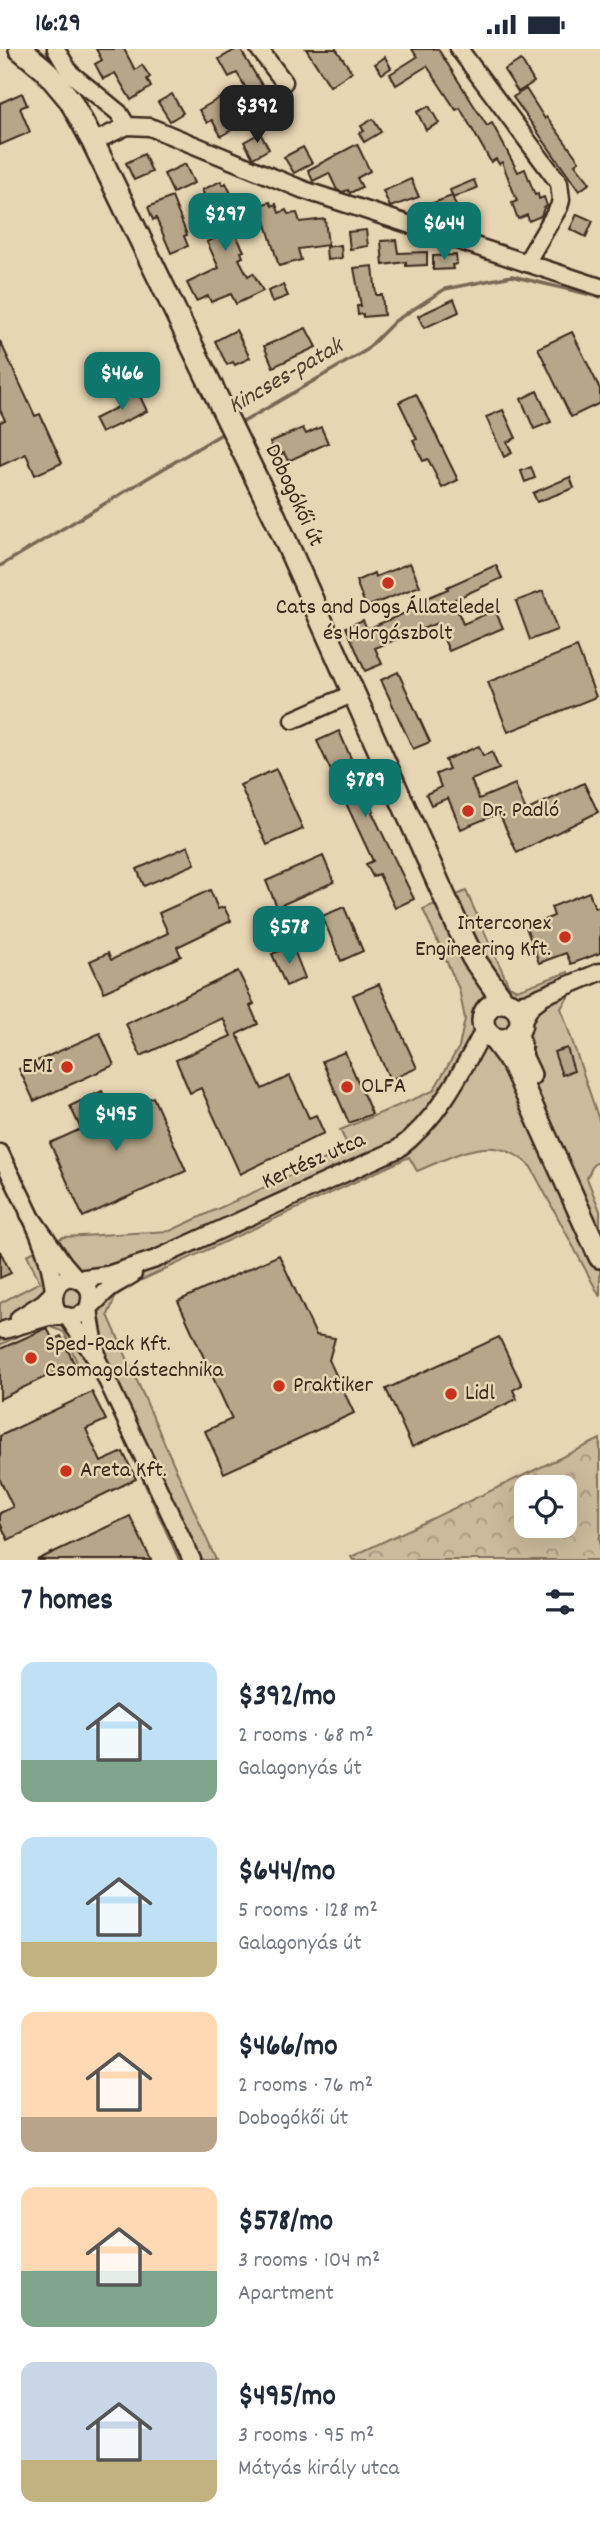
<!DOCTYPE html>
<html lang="en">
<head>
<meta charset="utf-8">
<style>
  body { margin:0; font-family:Dekko,sans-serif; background:#f2f2f3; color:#1f2937; height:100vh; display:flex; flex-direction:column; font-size:26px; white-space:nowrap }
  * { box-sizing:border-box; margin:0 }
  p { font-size:23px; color:#747a83 }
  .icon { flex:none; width:38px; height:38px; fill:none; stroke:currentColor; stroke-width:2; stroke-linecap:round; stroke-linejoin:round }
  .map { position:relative; height:1511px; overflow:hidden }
  .panel { display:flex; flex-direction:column; background:#fff; flex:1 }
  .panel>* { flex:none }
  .fabs { position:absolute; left:514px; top:1426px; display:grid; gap:14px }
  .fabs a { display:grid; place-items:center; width:63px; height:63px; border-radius:14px; background:#fff; box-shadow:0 7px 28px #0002; font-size:35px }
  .price { position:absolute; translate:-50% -60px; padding:0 16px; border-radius:14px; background:#0f766e; color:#fff; font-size:23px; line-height:46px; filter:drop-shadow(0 2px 4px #0008) }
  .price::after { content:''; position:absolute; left:50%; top:42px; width:21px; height:16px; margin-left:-10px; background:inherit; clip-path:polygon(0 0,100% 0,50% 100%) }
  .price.on { background:#222; color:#fff }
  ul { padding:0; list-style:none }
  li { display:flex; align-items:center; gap:21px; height:175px; padding:0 21px }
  li span { display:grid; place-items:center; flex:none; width:196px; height:140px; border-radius:14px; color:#555 }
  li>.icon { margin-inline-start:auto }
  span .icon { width:84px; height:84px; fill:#fffc; stroke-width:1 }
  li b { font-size:30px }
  h2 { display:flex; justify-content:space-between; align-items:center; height:84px; padding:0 21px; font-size:30px }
  .status { display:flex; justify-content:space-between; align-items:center; height:49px; padding:0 35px; background:#fff; direction:ltr }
  .status svg { height:19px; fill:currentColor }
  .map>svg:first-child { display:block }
</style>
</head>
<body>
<div class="status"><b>16:29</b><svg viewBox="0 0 49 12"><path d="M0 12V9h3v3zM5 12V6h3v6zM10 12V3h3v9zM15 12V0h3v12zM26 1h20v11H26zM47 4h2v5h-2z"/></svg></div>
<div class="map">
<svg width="600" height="1511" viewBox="0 0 600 1511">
  <defs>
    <pattern id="forest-crowns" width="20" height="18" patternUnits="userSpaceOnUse" patternTransform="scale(1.75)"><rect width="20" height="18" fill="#cbba9b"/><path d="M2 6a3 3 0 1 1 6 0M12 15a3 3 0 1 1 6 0" fill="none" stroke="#a6977e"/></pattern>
  </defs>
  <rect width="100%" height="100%" fill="#e7d6b3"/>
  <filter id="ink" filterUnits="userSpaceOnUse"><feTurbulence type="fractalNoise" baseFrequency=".0143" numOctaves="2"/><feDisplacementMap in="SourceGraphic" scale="14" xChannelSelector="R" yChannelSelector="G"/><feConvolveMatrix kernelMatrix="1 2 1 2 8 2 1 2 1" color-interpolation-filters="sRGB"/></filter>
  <g filter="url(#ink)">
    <path fill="#cbba9b" stroke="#83725c" stroke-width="2" d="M466,842L509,937L517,941L568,923L574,939L561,959L600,1074V1112L593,1116L587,1129L600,1162V1248L531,1118C495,1081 457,1106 417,1122L409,1108L118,1242L108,1266L216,1511H179L89,1312L79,1318L64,1283L44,1275L0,1296V1254L40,1233L27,1206L63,1188L170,1182L349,1099L340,1081L433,1042L459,998L465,970L459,940L423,860Z"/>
    <path fill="url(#forest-crowns)" stroke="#83725c" stroke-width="2" fill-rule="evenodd" d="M600,1390V1511H353L351,1508ZM527,1438H565V1477H527Z"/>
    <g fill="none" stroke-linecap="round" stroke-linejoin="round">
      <g stroke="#796854" stroke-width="3.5">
        <path d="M238,376L365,302L395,272L445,240L512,227L600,248"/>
        <path d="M0,517L225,383"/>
      </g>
    </g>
    <g fill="#b7a689" stroke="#3b2a1e" stroke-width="2">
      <path d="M96,0H124L135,21L142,16L150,28L147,30L151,38L131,51L115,24L103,30L95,15L102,11Z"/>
      <path d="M237,0H240L263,38L250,46L237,24L229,28L219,10Z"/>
      <path d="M306,0H336L352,23L330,37Z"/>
      <path d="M412,0H438L487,77L492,74L518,123L525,120L535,146L538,145L539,150L544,148L547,157L544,159L541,167L529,172L527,166L518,170L512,154L517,152L502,113L499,115L496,110L491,113L460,59L456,61L427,17L396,36L390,25L417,8Z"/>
      <path d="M385,8L391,19L382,25L375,15Z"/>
      <path d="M521,11L534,33L518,43L504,21Z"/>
      <path d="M526,40L545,70L547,68L579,112L575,115L590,134L579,142L513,48Z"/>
      <path d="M22,44L27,56L20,59L30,83L0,96V54Z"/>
      <path d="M172,45L183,64L170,72L158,53Z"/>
      <path d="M225,46L242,75L221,87L212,71L207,74L199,61Z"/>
      <path d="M429,57L439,74L426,81L417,63Z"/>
      <path d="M373,70L381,83L364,93L359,84L364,82L361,77Z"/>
      <path d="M260,84L269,100L253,109L244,93Z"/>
      <path d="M357,95L370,122L357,129L362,138L350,144L348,141L343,143L337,141L329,124L313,132L308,121Z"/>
      <path d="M303,98L312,114L294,124L284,108Z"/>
      <path d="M144,105L152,123L134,131L126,114Z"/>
      <path d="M185,115L194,134L173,144L164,125Z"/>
      <path d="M411,130L419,148L390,158L383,142Z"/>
      <path d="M474,131L477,139L453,149L450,141Z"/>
      <path d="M221,132L223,136L226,134L244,172L232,178L244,202L241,203L243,208L239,210L248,227L253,224L263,242L236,255L231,245L211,253L208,247L196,252L187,234L219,219L207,193L219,187L214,173H216L202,141Z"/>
      <path d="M452,147L458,162L454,163V166L436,172L430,155Z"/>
      <path d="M172,148L187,186L184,187L188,197L171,204L156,169L153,171L148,158Z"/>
      <path d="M270,153L272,157L276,155L279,164L286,161L288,165L297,164L300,173L325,170L328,196L298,200L301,211L279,217L260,156Z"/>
      <path d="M577,165L593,172L586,188L570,180Z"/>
      <path d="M366,181L368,197L350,200L348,183Z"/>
      <path d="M396,191L398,204L427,203V216L406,217V213L383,216L381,192Z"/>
      <path d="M341,196L342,209L327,211L326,198Z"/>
      <path d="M456,206L457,215L452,216L453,220L433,221V207Z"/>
      <path d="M373,217L376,246H382L384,266L363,268V265L358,266L357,257H361L354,219Z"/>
      <path d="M283,236L288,247L272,253L268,242Z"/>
      <path d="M454,250L459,263L424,279L418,267Z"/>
      <path d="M306,279L316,298L273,318L264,297Z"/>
      <path d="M236,281L250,309L235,316L233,313L227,316L215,292Z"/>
      <path d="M572,283L600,340V354L571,368L538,299Z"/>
      <path d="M0,292L35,367L40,365L62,414L35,426L26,405L0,417V373L5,371L0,361Z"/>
      <path d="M137,341L147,362L101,384L94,370L122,356L119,350Z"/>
      <path d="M537,342L551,373L534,380L521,350Z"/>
      <path d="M416,345L458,431L442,439L428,410L423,412L413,391L417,390L399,353Z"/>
      <path d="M503,361L516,389L507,393L512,404L504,408L486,368Z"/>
      <path d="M321,378L328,394L288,412L284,404L276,407L270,393L303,379L306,385Z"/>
      <path d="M531,418L535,429L525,433L521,422Z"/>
      <path d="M570,428L574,439L537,453L533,444Z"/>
      <path d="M410,514L420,537L366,558L356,532L374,524L375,528Z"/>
      <path d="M496,516L502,529L453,551L463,575L495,561L503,579L449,602L437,574L375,599L382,615L365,622L346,578L363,571L367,580L422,557L420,552L448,540L447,538Z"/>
      <path d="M543,542L557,581L530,591L516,552Z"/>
      <path d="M577,598L596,648L508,683L488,633Z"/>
      <path d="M398,623L430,693L413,700L381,631Z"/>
      <path d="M339,682L374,762L372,763L414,850L395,859L379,825L373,828L366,815L373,812L317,692Z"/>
      <path d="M479,697L483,707L492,703L499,720L471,731L479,750L515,735L526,762L584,734L598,763L517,804L499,764L461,780L448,749L431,756L426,745L441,738L436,725L449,720L445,711Z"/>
      <path d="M276,720L303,780L267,796L240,736Z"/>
      <path d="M188,797L195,815L144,837L137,820Z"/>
      <path d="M323,807L334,833L277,858L266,832Z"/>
      <path d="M210,841L218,860L224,858L231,872L177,898L181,907L104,943L90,912L108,904L111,911L168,884L159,864Z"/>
      <path d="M589,843L595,859L600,857V904L571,915L566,904L539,914L526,878L554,867L551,858Z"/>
      <path d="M344,858L363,902L341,912L322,867Z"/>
      <path d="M292,896L305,929L286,937L272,905Z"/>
      <path d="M238,922L254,955L250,957L258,975L237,985L262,1040L290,1027L309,1069L316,1066L324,1084L240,1125L201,1039L190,1044L176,1011L231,987L223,969L141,1007L126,975Z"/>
      <path d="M379,935L417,1019L390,1031L353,946Z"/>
      <path d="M100,984L114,1016L34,1052L19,1020Z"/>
      <path d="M567,999L574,1022L562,1026L554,1003Z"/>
      <path d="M345,1003L372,1065L349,1074L322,1012Z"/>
      <path d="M102,1042L114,1066L153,1048L186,1122L83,1168L50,1094L81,1080L70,1057Z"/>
      <path d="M0,1202L11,1224L0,1229Z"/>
      <path d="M279,1206L316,1286L335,1289L329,1311L354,1364L224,1424L205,1382L232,1370L178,1252Z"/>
      <path d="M47,1279L53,1291L61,1287L74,1314L0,1350V1300Z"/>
      <path d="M499,1288L522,1336L513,1341L517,1350L412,1398L386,1340Z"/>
      <path d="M92,1343L106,1371L86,1380L101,1413L123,1403L136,1430L8,1491L0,1474V1464L13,1458L0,1431V1387Z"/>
      <path d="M130,1467L151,1511H37Z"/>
    </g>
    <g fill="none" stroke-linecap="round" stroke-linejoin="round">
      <g stroke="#3b2a1e" stroke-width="21">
        <g id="minor">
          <path d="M56,0L70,24L119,64L127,77"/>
          <path d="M259,0L284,33"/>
          <path d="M459,0L559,134L561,151L559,158L526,214"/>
          <path d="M93,93L127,77L150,78L304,141L600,238"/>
          <path d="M293,671L354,644"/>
          <path d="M512,956L528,953L600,923"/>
          <path d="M520,976L531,957L540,950"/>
          <path d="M0,1104C20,1147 50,1195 54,1243L44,1253L19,1269"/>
          <path d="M29,1165L64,1215L77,1230L107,1226L156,1210L398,1100C438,1070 461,1024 484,981"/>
          <path d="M4,1281L48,1268L67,1267L99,1314L192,1511"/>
          <path d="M97,1305C94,1290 90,1272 89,1257C89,1253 91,1250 90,1246C90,1241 87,1236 82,1233C51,1212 41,1277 77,1267C87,1264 101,1246 110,1239C117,1234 126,1230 133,1225"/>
        </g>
      </g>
      <g stroke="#3b2a1e" stroke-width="26">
        <g id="major">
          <path d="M20,0L44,20L70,51L93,93L275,468L459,880L473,909L504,953"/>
          <circle cx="502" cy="972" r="19"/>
          <path d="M517,983L522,1009L530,1026"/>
          <path d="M494,990L512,1014L520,1031L600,1208"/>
        </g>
      </g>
      <use href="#minor" stroke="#e7d6b3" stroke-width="16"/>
      <use href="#major" stroke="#e7d6b3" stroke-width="21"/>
    </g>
  </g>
  <g fill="#c8321e" stroke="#e7d6b3" stroke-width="2.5">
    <circle cx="388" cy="534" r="7"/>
    <circle cx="468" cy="762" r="7"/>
    <circle cx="565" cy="888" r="7"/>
    <circle cx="67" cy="1018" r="7"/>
    <circle cx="347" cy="1038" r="7"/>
    <circle cx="31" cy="1309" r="7"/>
    <circle cx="279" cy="1337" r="7"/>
    <circle cx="451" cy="1345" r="7"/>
    <circle cx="66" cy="1422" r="7"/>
  </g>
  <g text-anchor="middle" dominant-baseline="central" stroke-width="5" stroke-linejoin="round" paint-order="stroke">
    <g font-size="23" fill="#3b2a1e" stroke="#e7d6b3">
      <text transform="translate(293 447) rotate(65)">Dobogókői út</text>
      <text transform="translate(314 1113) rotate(-24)">Kertész utca</text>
    </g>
    <g font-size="23" fill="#3b2a1e" stroke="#e7d6b3" text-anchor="start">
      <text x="388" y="559" text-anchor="middle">Cats and Dogs Állateledel<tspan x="388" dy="26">és Horgászbolt</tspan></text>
      <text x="482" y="762">Dr. Padló</text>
      <text x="551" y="875" text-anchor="end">Interconex<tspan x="551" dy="26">Engineering Kft.</tspan></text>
      <text x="53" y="1018" text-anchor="end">EMI</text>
      <text x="361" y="1038">OLFA</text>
      <text x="45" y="1296">Sped-Pack Kft.<tspan x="45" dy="26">Csomagolástechnika</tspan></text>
      <text x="293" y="1337">Praktiker</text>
      <text x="465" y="1345">Lidl</text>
      <text x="80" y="1422">Areta Kft.</text>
    </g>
    <g font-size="24" font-style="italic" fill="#503f30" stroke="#e7d6b3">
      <text transform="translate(286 328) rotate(-30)">Kincses-patak</text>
    </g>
  </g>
</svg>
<div class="fabs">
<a><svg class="icon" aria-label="locate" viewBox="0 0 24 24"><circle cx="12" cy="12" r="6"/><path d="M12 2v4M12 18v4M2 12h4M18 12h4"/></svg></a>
</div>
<b class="price on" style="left:257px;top:96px">$392</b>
<b class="price" style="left:225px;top:204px">$297</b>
<b class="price" style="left:444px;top:213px">$644</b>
<b class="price" style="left:122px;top:363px">$466</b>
<b class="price" style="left:365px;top:770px">$789</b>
<b class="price" style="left:289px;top:917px">$578</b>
<b class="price" style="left:116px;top:1104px">$495</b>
</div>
<section class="panel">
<h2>7 homes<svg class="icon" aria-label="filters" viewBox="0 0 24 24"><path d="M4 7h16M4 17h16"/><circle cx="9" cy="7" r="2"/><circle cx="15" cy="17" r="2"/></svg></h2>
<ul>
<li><span style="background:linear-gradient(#bfe0f5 70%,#7fa58c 0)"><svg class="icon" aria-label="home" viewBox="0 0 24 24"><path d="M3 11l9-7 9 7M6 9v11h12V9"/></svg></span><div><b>$392/mo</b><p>2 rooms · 68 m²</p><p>Galagonyás út</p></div></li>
<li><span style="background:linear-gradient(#bfe0f5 75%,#c2b280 0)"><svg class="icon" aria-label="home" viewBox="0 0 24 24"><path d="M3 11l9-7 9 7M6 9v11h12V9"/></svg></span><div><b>$644/mo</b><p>5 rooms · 128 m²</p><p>Galagonyás út</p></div></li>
<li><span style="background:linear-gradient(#ffd9b3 75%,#b9a48a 0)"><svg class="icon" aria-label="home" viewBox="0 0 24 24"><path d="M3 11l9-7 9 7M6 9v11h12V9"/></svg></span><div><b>$466/mo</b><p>2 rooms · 76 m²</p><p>Dobogókői út</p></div></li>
<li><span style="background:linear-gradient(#ffd9b3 60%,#7fa58c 0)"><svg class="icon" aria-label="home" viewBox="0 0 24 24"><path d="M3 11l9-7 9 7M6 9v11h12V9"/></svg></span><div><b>$578/mo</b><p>3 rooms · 104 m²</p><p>Apartment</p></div></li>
<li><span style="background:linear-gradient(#c9d6e8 70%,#c2b280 0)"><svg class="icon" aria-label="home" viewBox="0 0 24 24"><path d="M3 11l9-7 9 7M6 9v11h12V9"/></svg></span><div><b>$495/mo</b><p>3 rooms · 95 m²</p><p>Mátyás király utca</p></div></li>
</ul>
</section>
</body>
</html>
